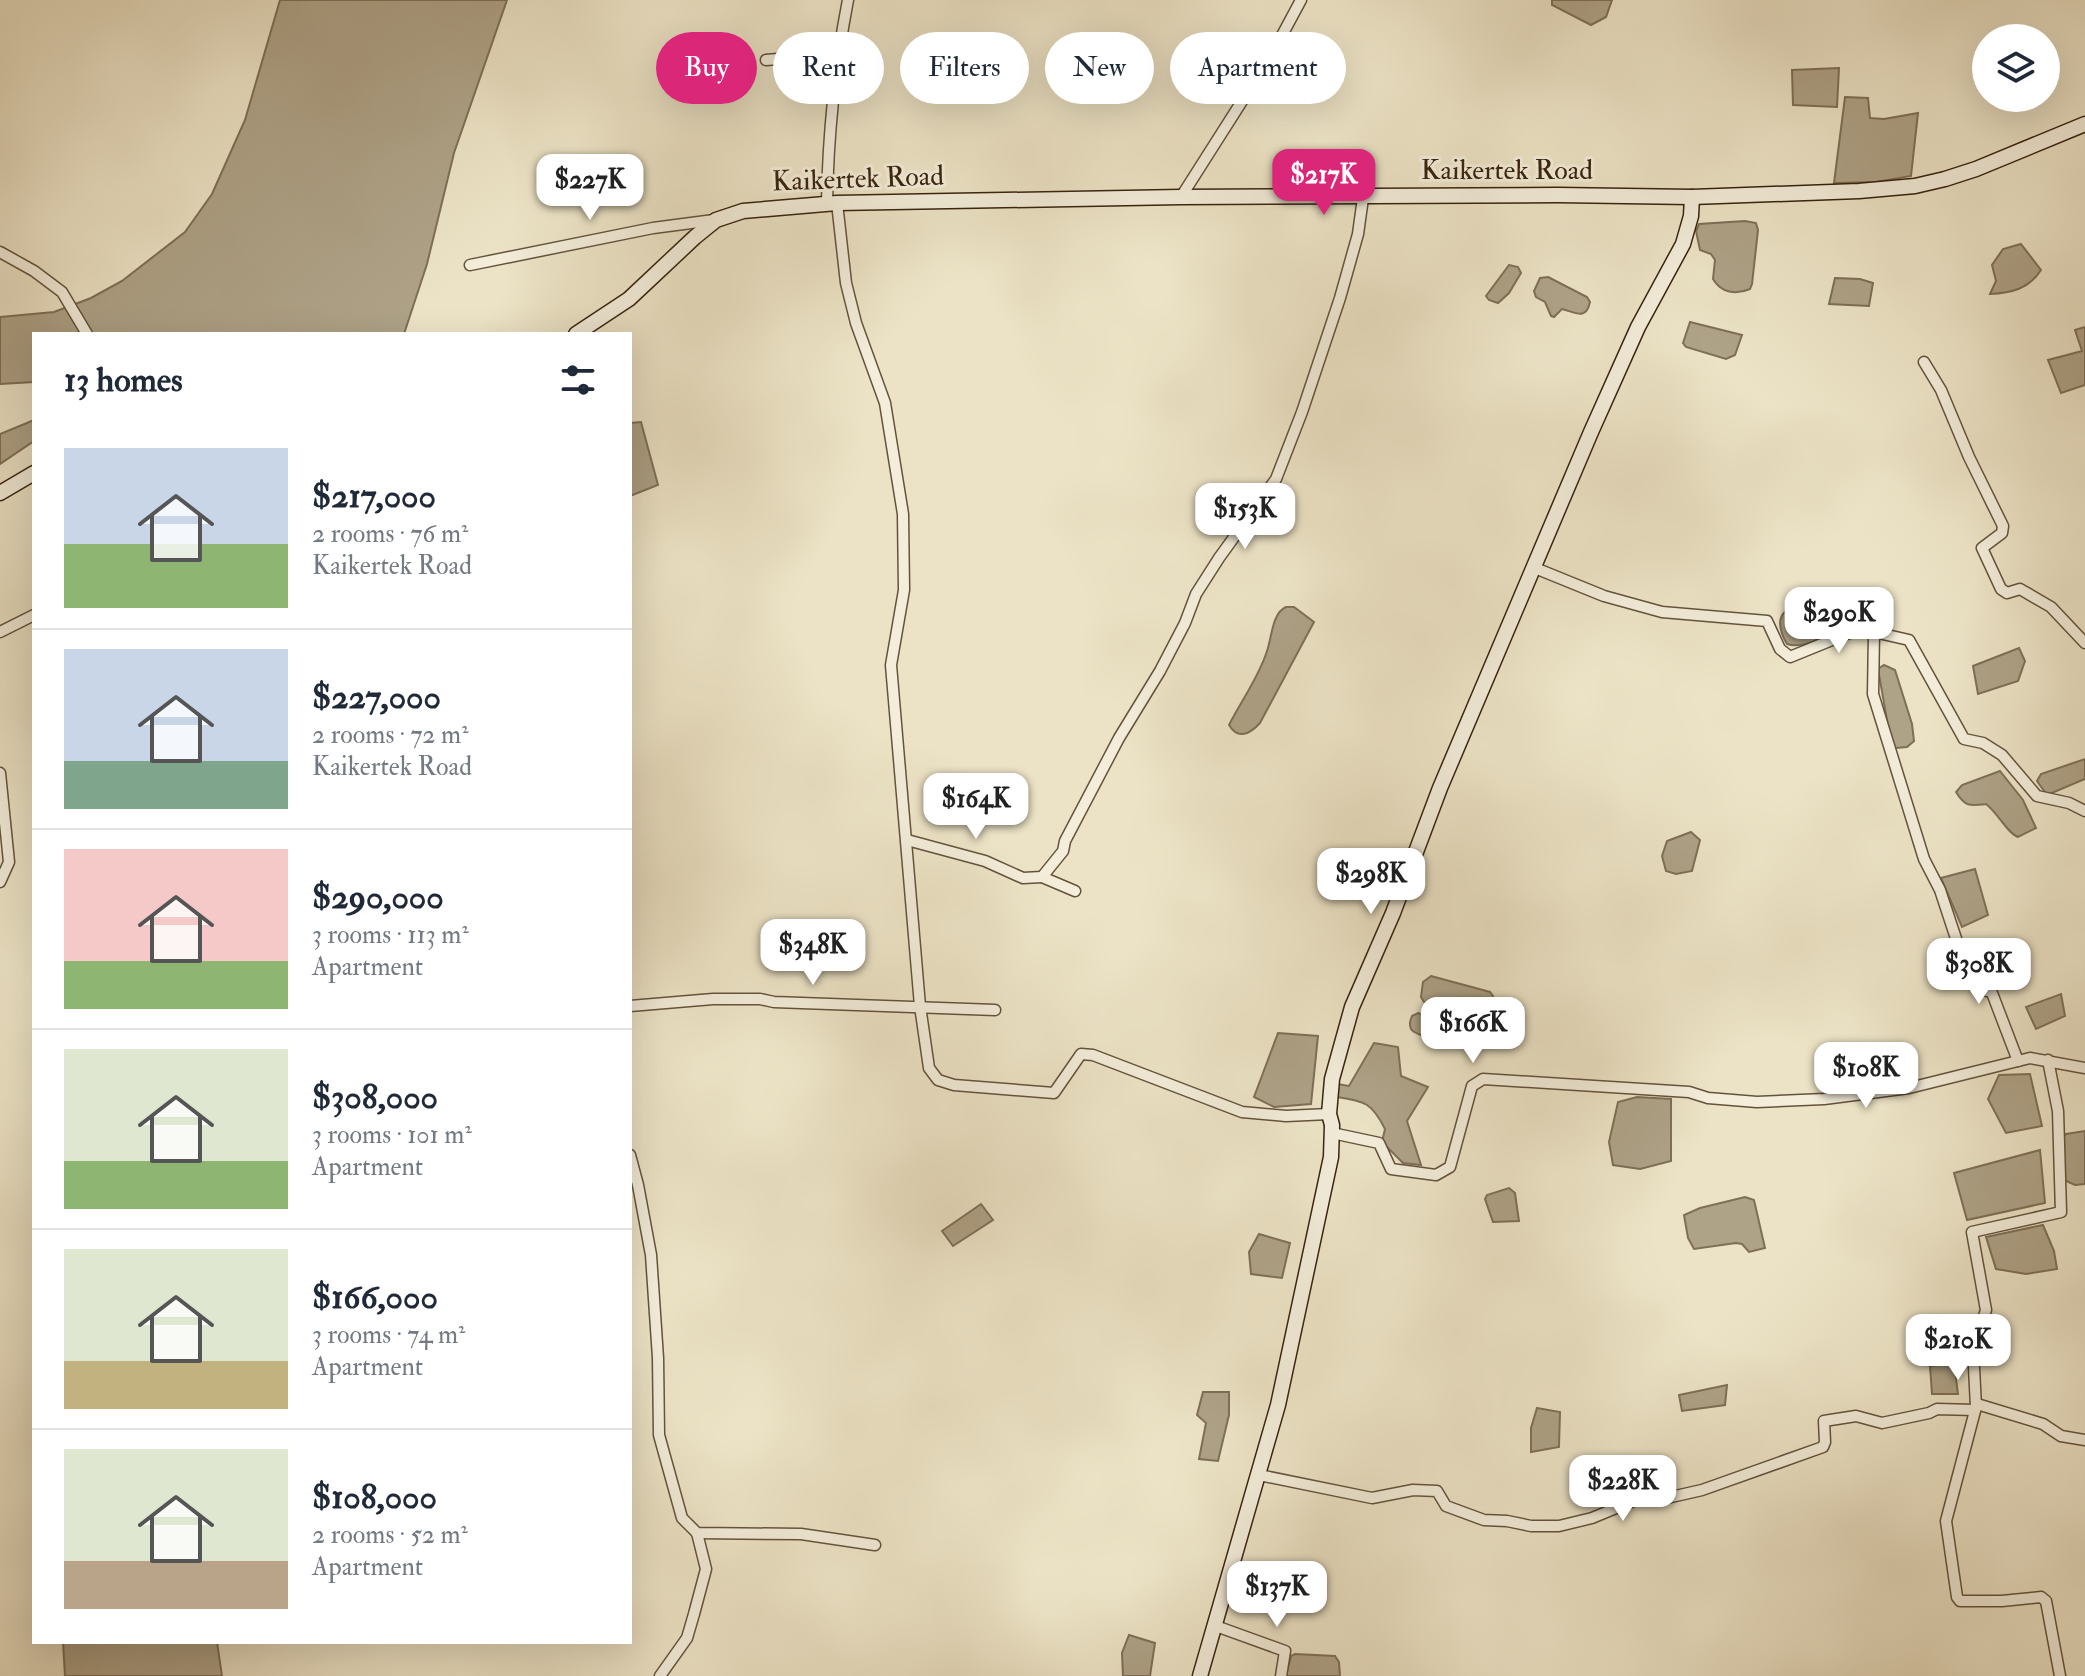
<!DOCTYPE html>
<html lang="en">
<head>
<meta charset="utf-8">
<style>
  body { margin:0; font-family:"IM FELL Double Pica",serif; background:#f6f6f7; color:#1f2937; height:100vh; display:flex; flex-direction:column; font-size:30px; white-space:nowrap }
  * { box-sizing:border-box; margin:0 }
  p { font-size:26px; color:#747a83 }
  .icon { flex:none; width:44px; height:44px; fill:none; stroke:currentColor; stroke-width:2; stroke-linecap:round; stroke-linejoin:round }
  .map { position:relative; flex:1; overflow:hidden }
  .panel { position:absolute; left:32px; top:332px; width:600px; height:1312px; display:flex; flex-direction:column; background:#fff; border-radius:0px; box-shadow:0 8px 32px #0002 }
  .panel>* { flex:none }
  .guide { position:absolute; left:656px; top:32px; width:760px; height:72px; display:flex; gap:16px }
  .tools { position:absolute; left:1972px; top:24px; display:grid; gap:16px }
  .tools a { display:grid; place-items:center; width:88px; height:88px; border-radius:50%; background:#fff; box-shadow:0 8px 32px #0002; font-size:40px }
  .price { position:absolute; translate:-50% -68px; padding:0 18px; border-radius:16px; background:#fff; color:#222; font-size:26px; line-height:52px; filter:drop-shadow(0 2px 4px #0008) }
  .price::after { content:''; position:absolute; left:50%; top:48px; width:24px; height:18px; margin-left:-12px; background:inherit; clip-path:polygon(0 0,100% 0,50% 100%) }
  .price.on { background:#db2777; color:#fff }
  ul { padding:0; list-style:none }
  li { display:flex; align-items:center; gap:24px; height:200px; padding:0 32px }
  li+li { border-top:2px solid #e0e1e3 }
  li span { display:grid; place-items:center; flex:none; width:224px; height:160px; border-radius:0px; color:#555 }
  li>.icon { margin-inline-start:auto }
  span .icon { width:96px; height:96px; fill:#fffc; stroke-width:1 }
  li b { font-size:34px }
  h2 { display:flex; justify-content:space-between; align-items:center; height:96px; padding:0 32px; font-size:34px }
  .chip { padding:0 28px; border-radius:36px; background:#fff; box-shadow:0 8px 32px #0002; font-size:28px; line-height:72px }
  .chip.on { background:#db2777; color:#fff }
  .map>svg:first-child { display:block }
</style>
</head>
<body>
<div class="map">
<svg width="2085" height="1676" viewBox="0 0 2085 1676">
  <rect width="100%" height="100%" fill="#ece3c6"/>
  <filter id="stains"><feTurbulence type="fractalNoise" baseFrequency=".0025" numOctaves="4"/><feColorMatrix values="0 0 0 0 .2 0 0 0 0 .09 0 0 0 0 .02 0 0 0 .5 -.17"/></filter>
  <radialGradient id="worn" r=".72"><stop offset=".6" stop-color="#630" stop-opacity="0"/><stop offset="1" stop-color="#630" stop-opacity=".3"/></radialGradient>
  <g fill="#aea287" stroke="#7e6f57" stroke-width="2">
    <path d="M280,0H507L454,153L427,264L404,334H34V382L0,384V317L54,312L91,298L122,281L185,232L212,194L245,120Z"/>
    <path d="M1552,0H1612L1606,17L1591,25L1552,5Z"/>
    <path d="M1839,68L1837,107L1793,105L1792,70Z"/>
    <path d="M1845,97L1868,98L1870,118L1884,119L1918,113L1911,176L1876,182L1834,183Z"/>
    <path d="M1745,221L1756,223L1758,230L1752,284L1750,289C1736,295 1721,293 1713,279L1715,260L1711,254L1700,250L1696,231L1699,224Z"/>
    <path d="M2021,244L2041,270C2029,289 2011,293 1990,294L1996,281L1992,265L2003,249Z"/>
    <path d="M1509,265L1518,267L1521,273L1509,293L1498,303L1489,300L1486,296Z"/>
    <path d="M1548,277L1587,297L1590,302C1586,321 1575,312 1562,309L1554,317L1551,316L1545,302L1536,297L1534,291L1540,278Z"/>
    <path d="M1835,278L1860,279L1873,283L1869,306L1829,304Z"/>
    <path d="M1690,322L1742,335L1735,355L1726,359L1686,347L1683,343Z"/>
    <path d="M2085,327V385L2061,393L2048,360L2082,351L2075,330Z"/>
    <path d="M34,420V441L0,464V434Z"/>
    <path d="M641,422L658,485L630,496V423Z"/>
    <path d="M1797,606L1815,612L1819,638C1812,644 1796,647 1787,644C1777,627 1776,611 1797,606Z"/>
    <path d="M1286,607H1294L1314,622L1260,723C1250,734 1238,740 1229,725C1241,701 1259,677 1267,651C1272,637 1272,613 1286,607Z"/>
    <path d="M2019,648L2025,661L2018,681L1978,694L1973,666Z"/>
    <path d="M1884,665L1895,670L1912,724L1914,741L1907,747L1896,748L1891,743L1878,669Z"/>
    <path d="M2085,759V779L2047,795L2037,781L2041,774Z"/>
    <path d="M2000,771L2023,800L2036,828L2018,837C2007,833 1998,813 1986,804C1970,806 1965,807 1956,792L1962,785Z"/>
    <path d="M1691,832L1700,840L1692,871L1676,874L1666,871L1662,856L1667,841Z"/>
    <path d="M1975,869L1988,915L1962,927L1941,878Z"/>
    <path d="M1431,976L1490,992L1493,996L1487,1015C1472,1024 1439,1011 1424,1002L1421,997L1423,982Z"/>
    <path d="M2061,994L2065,1016L2036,1029L2026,1007Z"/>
    <path d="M1418,1013L1468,1033V1043C1459,1045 1416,1037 1411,1029C1409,1024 1410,1021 1412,1016Z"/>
    <path d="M1278,1033L1318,1036L1311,1104L1274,1107L1254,1097Z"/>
    <path d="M1374,1043L1398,1047L1401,1076L1428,1087L1407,1121L1421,1165L1403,1163L1382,1142L1385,1129C1372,1103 1365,1101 1337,1097V1084L1349,1086Z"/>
    <path d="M2030,1074L2042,1126L2006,1133L1988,1099L1999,1075Z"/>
    <path d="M1637,1097L1671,1099V1161L1640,1169L1613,1165L1609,1142L1618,1102Z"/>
    <path d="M2085,1131V1184L2075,1185L2064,1180L2059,1140L2066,1134Z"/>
    <path d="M2040,1150L2045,1203L1967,1220L1954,1173Z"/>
    <path d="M1509,1188L1515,1193L1519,1221L1493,1222L1485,1199L1487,1195Z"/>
    <path d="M1745,1197L1754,1200L1765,1248L1749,1252L1742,1244L1736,1243L1694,1249L1688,1238L1684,1215L1700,1208Z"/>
    <path d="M981,1204L993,1220L953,1246L942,1231Z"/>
    <path d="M2043,1225L2054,1251L2057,1269L2026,1274L1996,1269L1986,1237Z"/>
    <path d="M1259,1234L1290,1243L1282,1278L1251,1274L1249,1252Z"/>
    <path d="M1954,1363L1958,1394H1932L1930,1366Z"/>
    <path d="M1727,1385L1725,1405L1682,1411L1679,1395Z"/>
    <path d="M1203,1392H1229V1415L1218,1461L1199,1459L1206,1423L1197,1415Z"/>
    <path d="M1537,1408L1560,1412L1559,1447L1531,1452V1428Z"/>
    <path d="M1129,1635L1155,1643L1150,1676H1123L1122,1653Z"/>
    <path d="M63,1642H217L222,1676H65Z"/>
    <path d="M1295,1654L1335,1656L1339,1662L1340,1676H1286L1291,1656Z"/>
  </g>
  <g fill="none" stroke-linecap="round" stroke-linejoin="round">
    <g stroke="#64533c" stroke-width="13">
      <g id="minor">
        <path d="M766,60L838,54"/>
        <path d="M1181,197L1272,54L1301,0"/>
        <path d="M827,203C828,135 835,67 848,0"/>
        <path d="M837,203L846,283L856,323L885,403L903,514L904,590L891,665L920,1006L929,1068L938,1080L954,1085L1054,1093L1081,1054L1093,1055L1242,1112L1286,1116L1329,1114"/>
        <path d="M0,252L34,271L62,292L87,334"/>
        <path d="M470,265L653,228L714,220"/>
        <path d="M1924,362L1941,390L1969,457L2003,526L2002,533L1982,548L2001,589L2007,593L2020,589L2051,607L2085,643"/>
        <path d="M1535,568L1604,596L1662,612L1767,621L1780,649L1790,657L1854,631L1874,632L1873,694L1924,859L1940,890L1971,984L1992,993L2018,1061"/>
        <path d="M0,632L34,615"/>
        <path d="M1874,632L1909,640L1964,739L1983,743L2002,755L2037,796L2069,803L2085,811"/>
        <path d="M0,773L9,862L0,882"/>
        <path d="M907,840L985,861L1023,878L1042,877"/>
        <path d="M1075,891L1042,877L1063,851L1065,841L1119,738L1160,671L1185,623L1196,594L1219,558L1276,479L1302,412L1340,298L1358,234L1363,198"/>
        <path d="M630,1006L713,999H760L774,1002L995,1010"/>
        <path d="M2048,1060L2058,1111L2061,1212L1972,1232L1986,1310L1973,1348L1976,1407L1946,1521L1957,1597L1960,1601H2002L2041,1597L2046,1601L2060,1676"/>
        <path d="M1332,1133L1379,1143L1391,1169L1436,1175L1450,1167L1472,1086L1483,1079L1689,1092L1708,1098L1757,1102L1824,1099L1909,1088L2030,1058L2085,1068"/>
        <path d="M630,1155L638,1185L651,1255L658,1358L659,1435L682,1518L697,1533L801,1534L875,1545"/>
        <path d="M1977,1404L2043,1424L2061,1436L2085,1440"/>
        <path d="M1259,1475L1372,1498L1413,1490L1437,1491L1446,1506L1484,1520L1507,1521L1531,1526H1559L1592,1518L1638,1499L1658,1500L1702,1490L1823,1447L1825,1442L1824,1421L1856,1416L1882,1423L1929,1413L1937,1409L1975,1410"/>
        <path d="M1213,1625L1285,1651L1281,1676"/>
        <path d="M660,1676L687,1638L694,1614L706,1569L697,1533"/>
      </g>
    </g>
    <g stroke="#37230e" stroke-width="17">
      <g id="secondary">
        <path d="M576,334L629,299L695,237L716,220L743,211L837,203L1181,197L1558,195L1692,197L1859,191L1915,186L1945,179L1976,169L2085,124"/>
        <path d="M0,493L34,473"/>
        <path d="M1200,1676L1278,1405L1331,1157L1332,1125L1329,1114L1332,1079L1352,1007L1393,913L1440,788L1591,432L1638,327L1683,244L1691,216L1692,197"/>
      </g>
    </g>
    <use href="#minor" stroke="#f3edda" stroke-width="10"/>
    <use href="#secondary" stroke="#f3edda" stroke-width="14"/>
  </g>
  <g text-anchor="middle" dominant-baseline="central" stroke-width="6" stroke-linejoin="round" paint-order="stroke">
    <g font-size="28" fill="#37230e" stroke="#f3edda">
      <text x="1507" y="170">Kaikertek Road</text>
      <text transform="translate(858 179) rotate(-2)">Kaikertek Road</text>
    </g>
  </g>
  <rect width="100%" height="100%" filter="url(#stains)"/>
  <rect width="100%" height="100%" fill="url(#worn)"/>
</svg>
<div class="tools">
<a><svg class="icon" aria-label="layers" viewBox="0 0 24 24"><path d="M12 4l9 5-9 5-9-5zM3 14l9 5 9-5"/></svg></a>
</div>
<b class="price on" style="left:1324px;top:217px">$217K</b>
<b class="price" style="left:590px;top:222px">$227K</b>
<b class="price" style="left:1245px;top:551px">$153K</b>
<b class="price" style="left:1839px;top:655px">$290K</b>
<b class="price" style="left:976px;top:841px">$164K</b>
<b class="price" style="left:1371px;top:916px">$298K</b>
<b class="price" style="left:813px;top:987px">$348K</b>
<b class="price" style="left:1979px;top:1006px">$308K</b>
<b class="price" style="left:1473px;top:1065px">$166K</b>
<b class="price" style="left:1866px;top:1110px">$108K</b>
<b class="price" style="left:1958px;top:1382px">$210K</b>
<b class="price" style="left:1623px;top:1523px">$228K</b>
<b class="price" style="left:1277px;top:1629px">$137K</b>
<div class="guide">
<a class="chip on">Buy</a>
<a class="chip">Rent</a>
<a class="chip">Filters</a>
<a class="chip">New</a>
<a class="chip">Apartment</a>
</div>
<section class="panel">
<h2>13 homes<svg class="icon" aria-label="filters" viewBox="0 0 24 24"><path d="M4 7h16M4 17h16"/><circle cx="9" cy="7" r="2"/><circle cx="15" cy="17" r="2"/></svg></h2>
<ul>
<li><span style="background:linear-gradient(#c9d6e8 60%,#8fb573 0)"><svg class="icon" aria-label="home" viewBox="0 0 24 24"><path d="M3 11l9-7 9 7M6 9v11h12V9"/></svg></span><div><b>$217,000</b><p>2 rooms · 76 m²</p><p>Kaikertek Road</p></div></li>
<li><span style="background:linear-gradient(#c9d6e8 70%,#7fa58c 0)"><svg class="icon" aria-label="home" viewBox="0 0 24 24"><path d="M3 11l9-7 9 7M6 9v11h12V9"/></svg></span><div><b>$227,000</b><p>2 rooms · 72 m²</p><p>Kaikertek Road</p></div></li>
<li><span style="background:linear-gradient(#f6c9c9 70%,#8fb573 0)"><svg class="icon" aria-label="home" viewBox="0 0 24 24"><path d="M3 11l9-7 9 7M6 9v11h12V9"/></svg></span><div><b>$290,000</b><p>3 rooms · 113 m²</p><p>Apartment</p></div></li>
<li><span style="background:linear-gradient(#dfe7d0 70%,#8fb573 0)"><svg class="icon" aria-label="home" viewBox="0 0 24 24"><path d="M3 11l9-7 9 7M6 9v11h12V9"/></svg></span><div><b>$308,000</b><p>3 rooms · 101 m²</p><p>Apartment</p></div></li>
<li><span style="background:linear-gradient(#dfe7d0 70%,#c2b280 0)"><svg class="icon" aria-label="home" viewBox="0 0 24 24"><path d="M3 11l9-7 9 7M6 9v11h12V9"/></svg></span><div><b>$166,000</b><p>3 rooms · 74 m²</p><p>Apartment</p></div></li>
<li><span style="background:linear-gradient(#dfe7d0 70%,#b9a48a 0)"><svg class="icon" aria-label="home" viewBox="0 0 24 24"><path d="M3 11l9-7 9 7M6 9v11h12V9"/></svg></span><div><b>$108,000</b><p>2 rooms · 52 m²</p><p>Apartment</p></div></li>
</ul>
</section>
</div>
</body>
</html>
